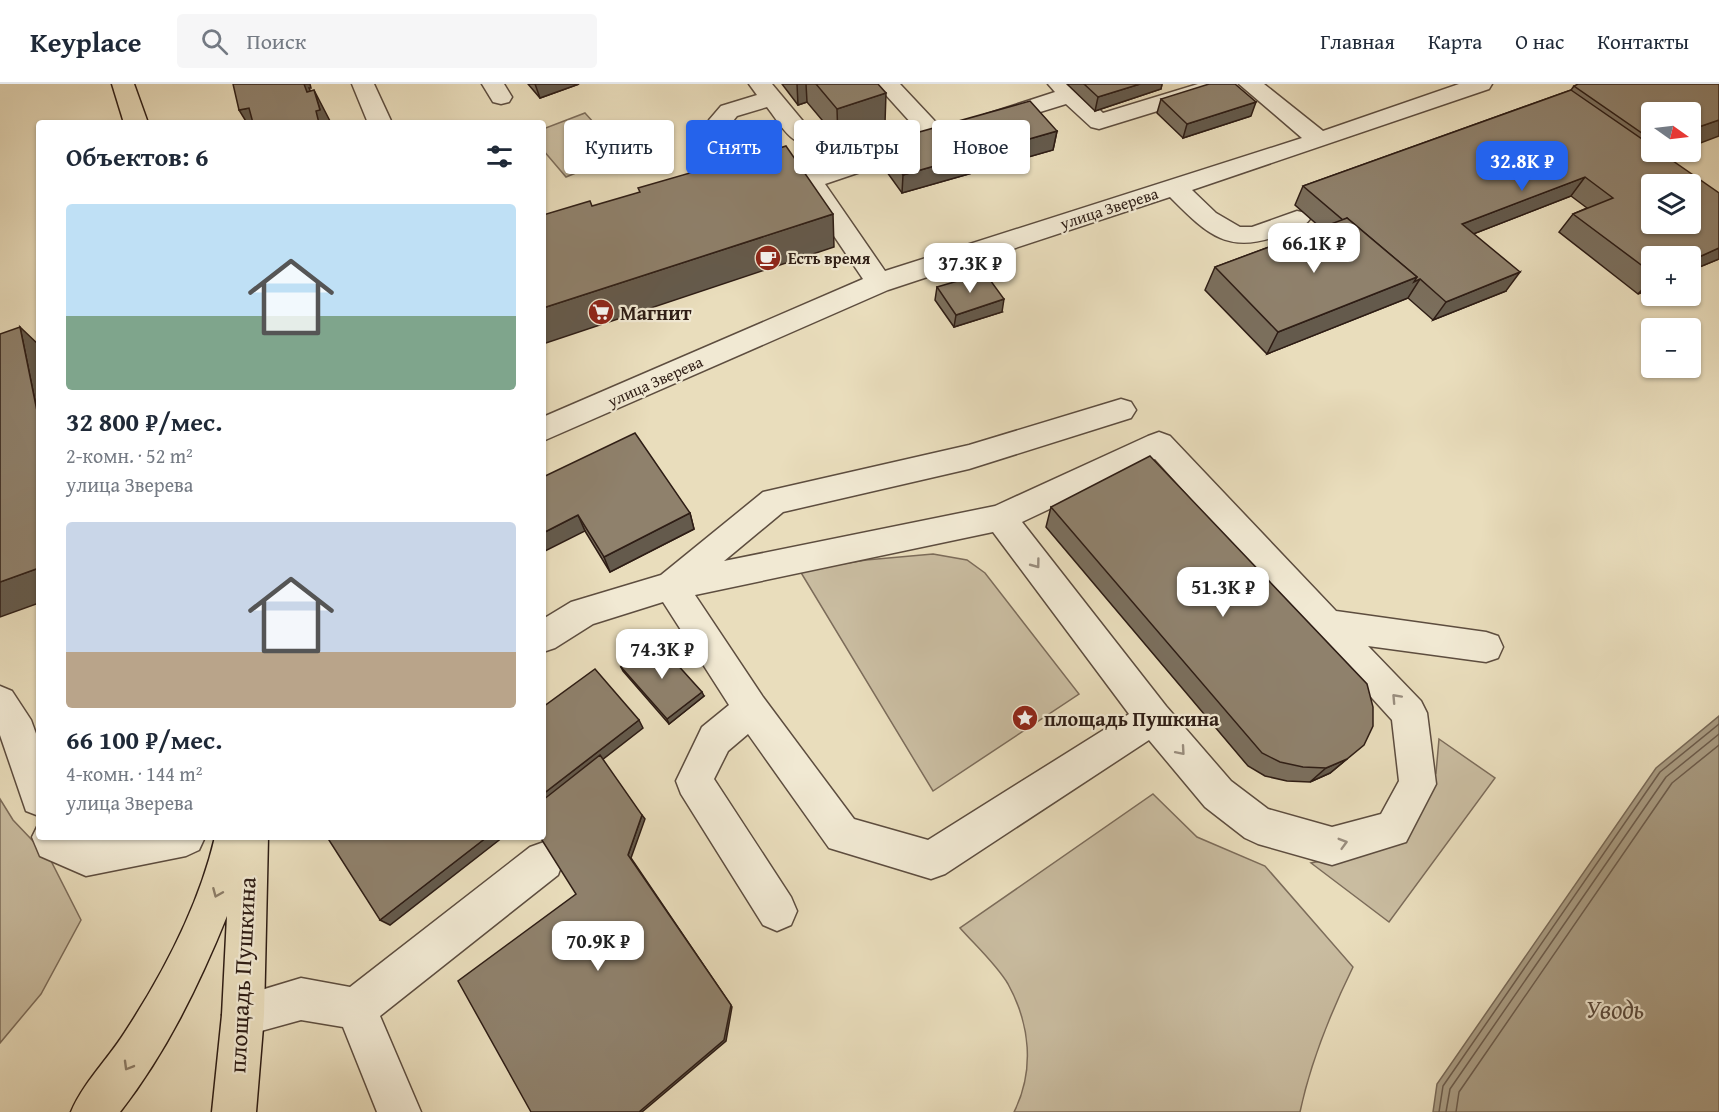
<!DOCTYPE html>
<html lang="ru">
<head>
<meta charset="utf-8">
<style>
  body { margin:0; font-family:"Gentium Book Plus",serif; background:#f6f6f7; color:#1f2937; height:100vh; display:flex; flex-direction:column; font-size:22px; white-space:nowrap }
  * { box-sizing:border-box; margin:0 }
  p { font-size:20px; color:#747a83 }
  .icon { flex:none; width:33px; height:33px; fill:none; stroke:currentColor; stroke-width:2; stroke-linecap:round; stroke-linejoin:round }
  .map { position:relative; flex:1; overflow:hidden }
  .details { position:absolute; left:36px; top:36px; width:510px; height:720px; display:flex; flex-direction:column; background:#fff; border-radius:6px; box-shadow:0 2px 4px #0004 }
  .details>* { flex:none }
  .banner { position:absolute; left:564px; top:36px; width:570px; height:54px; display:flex; gap:12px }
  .needle { width:39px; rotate:104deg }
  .tools { position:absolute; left:1641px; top:18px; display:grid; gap:12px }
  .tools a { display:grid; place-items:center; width:60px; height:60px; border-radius:6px; background:#fff; box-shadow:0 2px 4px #0004; font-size:30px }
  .price { position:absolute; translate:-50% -51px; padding:0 14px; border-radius:12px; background:#fff; color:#222; font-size:20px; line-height:39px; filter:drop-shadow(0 2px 3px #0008) }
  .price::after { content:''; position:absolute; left:50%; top:36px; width:18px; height:14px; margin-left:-9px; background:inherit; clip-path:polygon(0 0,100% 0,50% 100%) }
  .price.active { background:#2563eb; color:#fff }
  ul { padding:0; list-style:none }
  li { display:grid; align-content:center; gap:12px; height:318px; padding:0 30px }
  li span { display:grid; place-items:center; height:186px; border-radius:6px; color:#555 }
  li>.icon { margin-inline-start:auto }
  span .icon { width:108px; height:108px; fill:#fffc; stroke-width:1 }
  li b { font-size:26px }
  h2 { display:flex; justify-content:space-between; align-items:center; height:72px; padding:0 30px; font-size:26px }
  .tag { padding:0 21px; border-radius:6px; background:#fff; box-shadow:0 2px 4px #0004; font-size:21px; line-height:54px }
  .tag.active { background:#2563eb; color:#fff }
  header { display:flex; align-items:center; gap:36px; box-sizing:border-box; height:84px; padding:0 30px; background:#fff; border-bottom:2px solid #e0e1e3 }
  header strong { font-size:28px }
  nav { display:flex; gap:33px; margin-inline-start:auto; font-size:21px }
  .search { width:420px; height:54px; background:#f6f6f7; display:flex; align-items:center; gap:15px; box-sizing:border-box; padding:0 21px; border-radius:6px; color:#747a83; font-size:22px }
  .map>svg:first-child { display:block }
</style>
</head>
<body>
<header>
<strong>Keyplace</strong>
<div class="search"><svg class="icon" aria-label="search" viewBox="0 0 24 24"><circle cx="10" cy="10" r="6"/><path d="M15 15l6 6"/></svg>Поиск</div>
<nav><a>Главная</a><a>Карта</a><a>О нас</a><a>Контакты</a></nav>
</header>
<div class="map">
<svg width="1719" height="1028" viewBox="0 0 1719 1028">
  <rect width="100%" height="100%" fill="#e9ddbc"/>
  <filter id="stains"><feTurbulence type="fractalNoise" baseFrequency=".00333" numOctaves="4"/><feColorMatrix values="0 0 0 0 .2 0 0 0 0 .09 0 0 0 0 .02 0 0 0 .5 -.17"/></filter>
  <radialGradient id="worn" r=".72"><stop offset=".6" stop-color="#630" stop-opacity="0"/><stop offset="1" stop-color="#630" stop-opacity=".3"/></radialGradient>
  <g fill="#c9bca0" stroke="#7c6c5a" stroke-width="1.5">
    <path d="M585,29L622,70L566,93L543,66V45Z"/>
    <path d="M933,470L967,476L985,489L1079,610L933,707L800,487L866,476Z"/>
    <path d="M1439,655L1495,694L1389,838L1311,779L1353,770L1424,714L1436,689Z"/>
    <path d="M1153,710L1197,753L1265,782L1353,883C1330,930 1311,976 1300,1028H1014C1035,986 1030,940 1008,900C996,880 975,861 960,844Z"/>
    <path d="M0,715L13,736L50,775L81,836L41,910L0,959Z"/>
  </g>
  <path fill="#a99c83" stroke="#786957" stroke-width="1.5" d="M1719,632V1028H1433L1437,1000L1656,684Z"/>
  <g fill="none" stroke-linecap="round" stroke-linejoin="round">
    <g stroke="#6c5c4c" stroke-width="1.5">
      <path d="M1439,1028L1443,1002L1660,688L1719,640"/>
      <path d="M1446,1028L1450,1005L1666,693L1719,650"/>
      <path d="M1456,1028L1459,1008L1672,699L1719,661"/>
    </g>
    <g stroke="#5d4d3f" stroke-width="3">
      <g id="minor">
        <path d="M352,0H374L392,39H368Z"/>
        <path d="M482,0H504L512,13L509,18L501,20L493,18Z"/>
        <path d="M749,0H772L817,54L813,59C792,65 779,38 767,23L737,32L733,37V41L763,76L777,77L810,88L922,51L876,0H900L946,49L950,54L946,59L825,100L885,187L1302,54L1239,0H1264L1323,47L1459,0H1492L1489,5L1192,106L1216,129L1240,143H1252L1297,127L1306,129L1310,135C1304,144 1292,146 1282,150C1228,172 1207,150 1170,113L888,206L543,357V333L863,195L801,103L759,87L756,82L742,81L710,43L709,36L721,22L757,11Z"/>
        <path d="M1048,0H1072L1103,29L1198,0H1232L1229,5L1099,45L1091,43L1066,20L992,43L984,41L980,36L984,31L1055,8Z"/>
        <path d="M1121,315L1131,318L1136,326L1131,334L969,385L783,428L724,477L995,422L1148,352L1159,348L1170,352L1336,527L1486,548L1498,552L1503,563L1498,574L1486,578L1368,562L1421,617L1427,629L1436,700L1406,758L1332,781L1258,760L1245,754L1205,723L1149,656L945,790L931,795L829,764L748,650L728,667L714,695L791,813L797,827L791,841L777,847L763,841L681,710L676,697L702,643L729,621L663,518L593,540L555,564L543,568V535L571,518L661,491L763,408L969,361ZM1155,375L1392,636L1399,697L1381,730L1332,743L1268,725L1231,697L1166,622L1022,438ZM993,448L1129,630L928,756L854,735L763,613L695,511Z"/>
        <path d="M0,602L12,607L31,636L39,658V732L26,727L0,651Z"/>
        <path d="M39,739V753H205L199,766L186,772L86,792L40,772L32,753Z"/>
        <path d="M544,758L558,763L563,777L558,791L380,932L421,1028H377L343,943L301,936L243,952L228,946L222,931L228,916L301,894L350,903L530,763Z"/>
      </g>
    </g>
    <g stroke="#2e1d15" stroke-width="3">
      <g id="major">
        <path d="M112,0H134L148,39H124Z"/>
        <path d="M215,753H268L264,931L256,1028H212L222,931L227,832C199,901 166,969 120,1028H71C83,999 108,975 125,948C163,890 199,821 215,753Z"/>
      </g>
    </g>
    <use href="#minor" fill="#f1e9d3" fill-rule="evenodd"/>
    <use href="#major" fill="#e9ddbc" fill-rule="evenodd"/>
  </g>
  <g fill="#7b6f5d" stroke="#2e1d15" stroke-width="1.5">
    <path d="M528,0H579L540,14Z"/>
    <path d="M782,0H878L885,39L838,55L807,18L798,21Z"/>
    <path d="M1067,0H1162L1161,5L1095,27Z"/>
    <path d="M1574,2L1652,28V68L1666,72L1719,175L1690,187V172H1652V204L1638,210L1559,148L1573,130L1587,124L1571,112L1473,150L1506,207L1433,236L1408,214L1267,270L1205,206L1215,183L1321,144L1295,121L1303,102L1571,6Z"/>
    <path d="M1161,15L1251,32L1183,54L1157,29Z"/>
    <path d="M1057,47L1053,66L902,109L879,77L880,59Z"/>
    <path d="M937,203L1002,228L954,243L935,216Z"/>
    <path d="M543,393L690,429L694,445L610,488L585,447Z"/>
    <path d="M1051,423L1347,675L1330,689L1310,698L1287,697L1265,692L1248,682L1046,443Z"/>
    <path d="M621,583L704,612L669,640L623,587Z"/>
  </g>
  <g fill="#645a4c" stroke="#2e1d15" stroke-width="1.5">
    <path d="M298,0H310L311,4H309L320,26L314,6L331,39H319Z"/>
    <path d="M535,0H579L540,14Z"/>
    <path d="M797,0H806L807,18L798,21Z"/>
    <path d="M1140,0H1162L1161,5L1095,27L1098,13Z"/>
    <path d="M886,9L885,39L838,55L837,25Z"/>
    <path d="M1256,18L1251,32L1183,54L1187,40Z"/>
    <path d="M249,24L258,39H247L239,26Z"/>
    <path d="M1719,36V52L1690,63V46Z"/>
    <path d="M1057,47L1053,66L902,109L903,91Z"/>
    <path d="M1652,68H1677L1637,82Z"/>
    <path d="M1585,93L1571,112L1450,159L1462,140Z"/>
    <path d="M833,130L834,163L543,260V224Z"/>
    <path d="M1719,164V175L1690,187V177Z"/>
    <path d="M1520,188L1506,207L1433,236L1446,218Z"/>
    <path d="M1417,193L1420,195L1408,214L1267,270L1278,248Z"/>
    <path d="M1652,195V204L1638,210Z"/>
    <path d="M1004,215L1002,228L954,243L956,231Z"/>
    <path d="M20,243L39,261V329L37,327Z"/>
    <path d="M690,429L694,445L610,488L604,473Z"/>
    <path d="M578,431L585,447L543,468V449Z"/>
    <path d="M39,484V519L0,533V498Z"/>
    <path d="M702,608L704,612L669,640L667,635Z"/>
    <path d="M639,636L643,644L543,722V710Z"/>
    <path d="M1347,675L1330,689L1310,698L1326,684Z"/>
    <path d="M642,731L645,735L631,774L732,923L726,957L642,1028H639L628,771Z"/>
    <path d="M487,753H503L390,841L380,836Z"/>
  </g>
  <g fill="#8f816c" stroke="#2e1d15" stroke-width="1.5" fill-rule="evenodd">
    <path d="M233,0H304L307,8L314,6L320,26L316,27L319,39H253L249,24L239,26Z"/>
    <path d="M816,0H878L886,9L837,25Z"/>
    <path d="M1084,0H1140L1098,13Z"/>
    <path d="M1209,0H1235L1256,18L1187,40L1161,15Z"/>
    <path d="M1578,0H1719V36L1690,46V28H1652V56L1574,2Z"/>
    <path d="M1571,6L1652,62V68H1660L1719,109V164L1690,177V172H1652V189L1573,130L1613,114L1585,93L1462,140L1520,188L1446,218L1420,195L1414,198L1417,193L1347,134L1343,136L1303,102ZM1652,100H1690V140H1652Z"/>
    <path d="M1030,17L1057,47L903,91L880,59Z"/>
    <path d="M786,62L833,130L543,224V131L590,117L592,122L640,108L638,104L707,84L710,87Z"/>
    <path d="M1347,134L1417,193L1278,248L1215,183Z"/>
    <path d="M985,189L1004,215L956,231L937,203Z"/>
    <path d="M20,243L37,327H39V484L0,498V250Z"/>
    <path d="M635,349L690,429L604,473L578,431L543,449V393Z"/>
    <path d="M1150,372L1367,600L1373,623V642L1364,661L1347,675L1326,684L1303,683L1280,678L1262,669L1051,423Z"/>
    <path d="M656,557L702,608L667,635L621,583Z"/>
    <path d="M595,585L639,636L543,710V623Z"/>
    <path d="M600,671L642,731L628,771L731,921L724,956L639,1028H531L458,897L576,810L540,753H543V716Z"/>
    <path d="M327,753H487L380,836Z"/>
  </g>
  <defs><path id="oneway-chevron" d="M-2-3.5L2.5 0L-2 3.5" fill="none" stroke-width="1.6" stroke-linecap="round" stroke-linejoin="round" transform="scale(1.5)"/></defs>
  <g stroke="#998d7e">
    <use href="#oneway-chevron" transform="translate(1036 480) rotate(53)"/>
    <use href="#oneway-chevron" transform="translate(1396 614) rotate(-133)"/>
    <use href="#oneway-chevron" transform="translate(1181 667) rotate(49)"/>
    <use href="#oneway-chevron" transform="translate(1343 759) rotate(-16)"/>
  </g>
  <g stroke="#8c7d68">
    <use href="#oneway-chevron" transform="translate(217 809) rotate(113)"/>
    <use href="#oneway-chevron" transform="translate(128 982) rotate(120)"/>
  </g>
  <defs>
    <g id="cafe-disc" transform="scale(1.35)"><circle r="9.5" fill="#8f2418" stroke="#f1e9d3"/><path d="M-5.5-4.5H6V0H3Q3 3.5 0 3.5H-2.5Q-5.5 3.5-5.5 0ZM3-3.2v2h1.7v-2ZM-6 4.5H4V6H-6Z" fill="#fff"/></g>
    <g id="supermarket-disc" transform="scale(1.35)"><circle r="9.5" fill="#8f2418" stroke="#f1e9d3"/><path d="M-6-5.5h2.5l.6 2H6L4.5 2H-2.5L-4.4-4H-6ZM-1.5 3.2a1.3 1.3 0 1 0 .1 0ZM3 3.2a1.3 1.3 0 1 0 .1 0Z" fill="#fff"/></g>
    <g id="sight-disc" transform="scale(1.35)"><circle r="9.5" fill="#8f2418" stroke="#f1e9d3"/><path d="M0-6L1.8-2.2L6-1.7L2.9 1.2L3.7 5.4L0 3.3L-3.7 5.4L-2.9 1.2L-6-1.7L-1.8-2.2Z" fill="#fff"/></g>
  </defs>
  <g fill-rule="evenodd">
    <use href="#cafe-disc" x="768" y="174"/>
    <use href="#supermarket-disc" x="601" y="228"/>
    <use href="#sight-disc" x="1025" y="634"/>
  </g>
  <g text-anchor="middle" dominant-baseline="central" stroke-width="4.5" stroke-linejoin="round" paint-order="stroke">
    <g font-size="16" fill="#2e1d15" stroke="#f1e9d3">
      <text transform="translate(1109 124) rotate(-18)">улица Зверева</text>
      <text transform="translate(655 297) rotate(-24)">улица Зверева</text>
    </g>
    <g font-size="16" font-weight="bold" fill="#2e1d15" stroke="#f1e9d3" text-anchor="start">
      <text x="788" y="174">Есть время</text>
    </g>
    <g font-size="20" font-weight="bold" fill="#2e1d15" stroke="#f1e9d3" text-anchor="start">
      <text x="620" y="228">Магнит</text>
      <text x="1044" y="634">площадь Пушкина</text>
    </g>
    <g font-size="24" fill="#2e1d15" stroke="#f1e9d3">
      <text transform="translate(242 891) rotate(-87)">площадь Пушкина</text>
    </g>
    <g font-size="26" font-style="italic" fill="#59493c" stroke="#f1e9d3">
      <text x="1615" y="924">Уводь</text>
    </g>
  </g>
  <rect width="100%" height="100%" filter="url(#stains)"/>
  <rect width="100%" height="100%" fill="url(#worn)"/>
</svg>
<div class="tools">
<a><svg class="needle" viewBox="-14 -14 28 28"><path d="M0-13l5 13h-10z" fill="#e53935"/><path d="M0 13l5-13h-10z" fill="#747a83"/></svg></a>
<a><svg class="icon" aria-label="layers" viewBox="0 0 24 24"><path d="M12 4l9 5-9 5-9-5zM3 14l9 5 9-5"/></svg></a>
<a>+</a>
<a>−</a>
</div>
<b class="price active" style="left:1522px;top:108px">32.8K ₽</b>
<b class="price" style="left:1314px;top:190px">66.1K ₽</b>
<b class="price" style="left:970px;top:210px">37.3K ₽</b>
<b class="price" style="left:1223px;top:534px">51.3K ₽</b>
<b class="price" style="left:662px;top:596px">74.3K ₽</b>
<b class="price" style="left:598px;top:888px">70.9K ₽</b>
<div class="banner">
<a class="tag">Купить</a>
<a class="tag active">Снять</a>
<a class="tag">Фильтры</a>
<a class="tag">Новое</a>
</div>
<section class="details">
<h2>Объектов: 6<svg class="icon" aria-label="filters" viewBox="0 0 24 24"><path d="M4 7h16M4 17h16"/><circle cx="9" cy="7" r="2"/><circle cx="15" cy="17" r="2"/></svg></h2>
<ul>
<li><span style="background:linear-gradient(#bfe0f5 60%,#7fa58c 0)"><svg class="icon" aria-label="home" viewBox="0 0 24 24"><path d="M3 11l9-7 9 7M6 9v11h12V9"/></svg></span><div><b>32 800 ₽/мес.</b><p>2-комн. · 52 m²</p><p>улица Зверева</p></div></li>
<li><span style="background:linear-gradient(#c9d6e8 70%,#b9a48a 0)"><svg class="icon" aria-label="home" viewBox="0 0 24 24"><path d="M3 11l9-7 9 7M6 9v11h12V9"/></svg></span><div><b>66 100 ₽/мес.</b><p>4-комн. · 144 m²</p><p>улица Зверева</p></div></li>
</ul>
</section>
</div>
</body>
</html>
